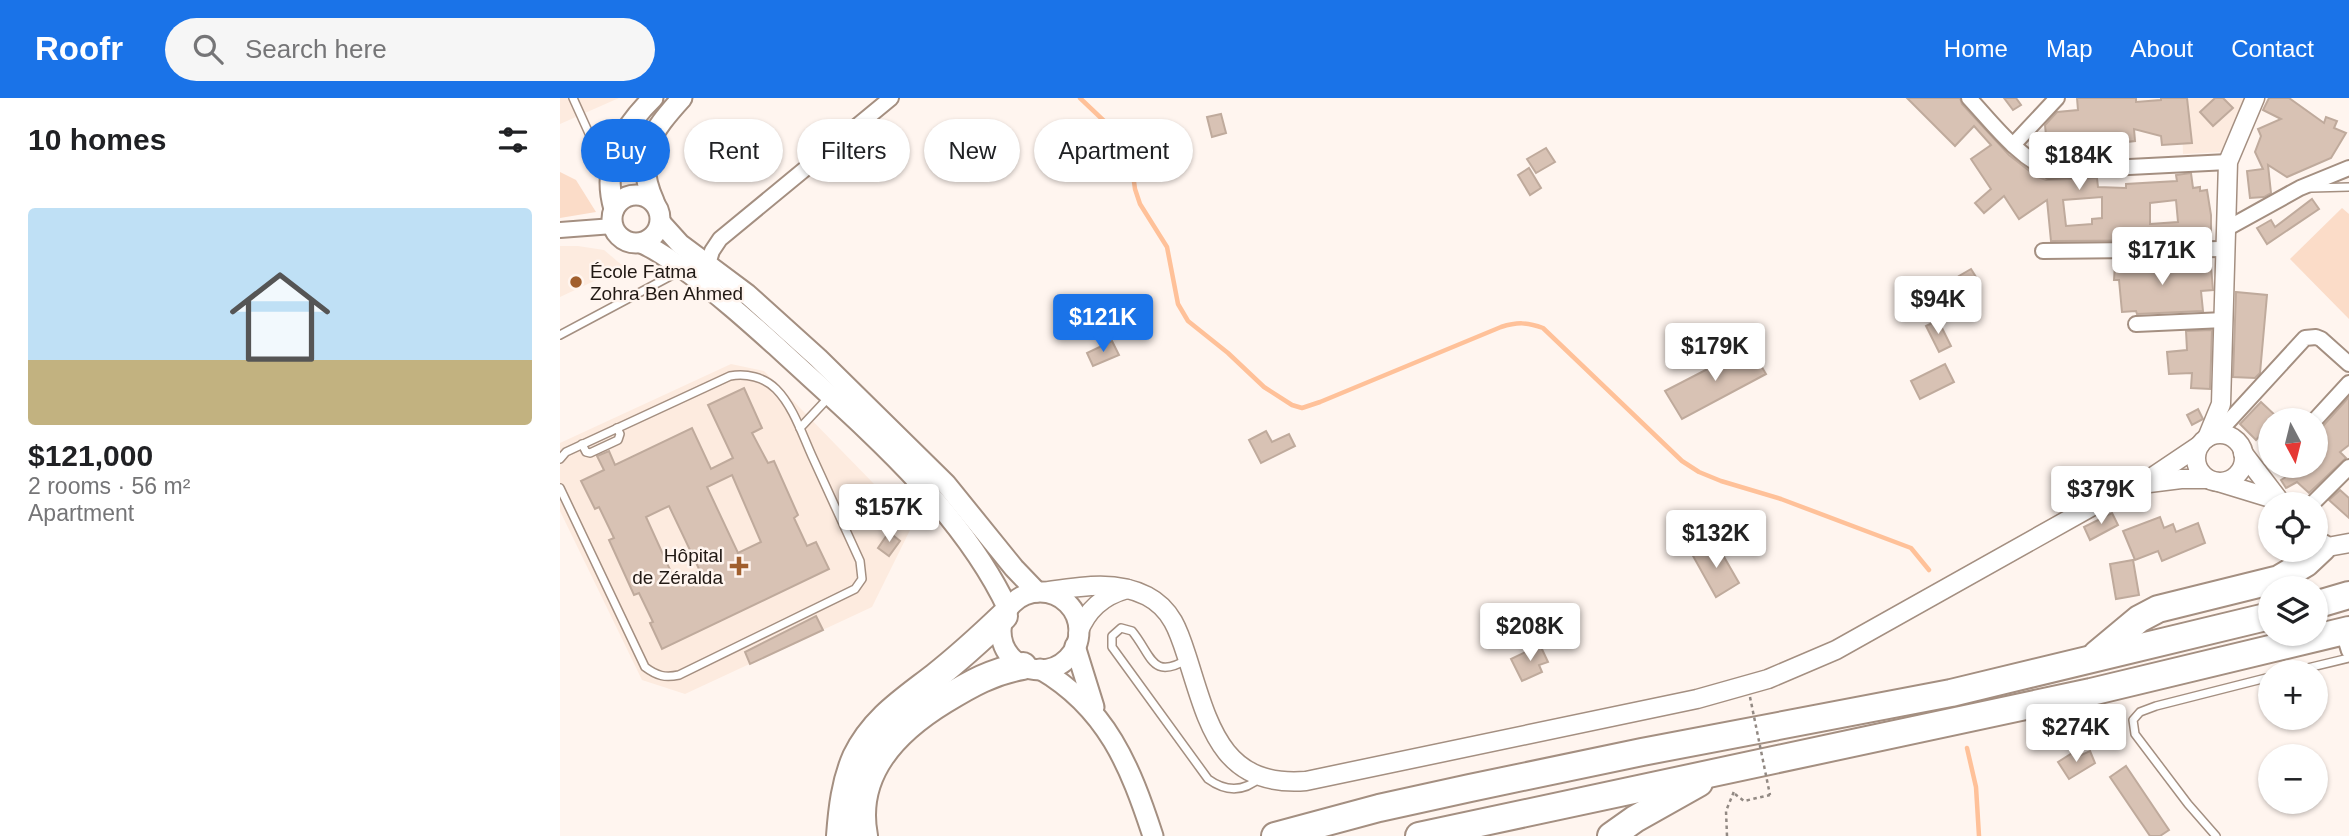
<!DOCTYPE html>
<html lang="en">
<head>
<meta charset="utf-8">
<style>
  body { margin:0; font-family:Helvetica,sans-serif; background:#f6f6f6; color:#202124; height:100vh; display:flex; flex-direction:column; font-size:26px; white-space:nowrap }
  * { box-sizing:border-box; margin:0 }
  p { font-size:23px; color:#757577 }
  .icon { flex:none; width:38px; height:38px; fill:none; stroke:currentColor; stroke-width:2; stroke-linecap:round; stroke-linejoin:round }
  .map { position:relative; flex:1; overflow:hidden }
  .drawer { display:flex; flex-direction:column; background:#fff; width:560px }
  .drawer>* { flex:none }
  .banner { position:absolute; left:21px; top:21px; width:665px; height:63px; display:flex; gap:14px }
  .needle { width:46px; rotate:173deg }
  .buttons { position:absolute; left:1698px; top:310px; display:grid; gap:14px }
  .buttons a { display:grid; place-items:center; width:70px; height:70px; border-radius:50%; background:#fff; box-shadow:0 2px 5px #0004; font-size:35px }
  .price { position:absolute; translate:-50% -60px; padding:0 16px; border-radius:7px; background:#fff; color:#222; font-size:23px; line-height:46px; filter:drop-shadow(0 2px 4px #0008) }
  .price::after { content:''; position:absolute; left:50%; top:42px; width:21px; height:16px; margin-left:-10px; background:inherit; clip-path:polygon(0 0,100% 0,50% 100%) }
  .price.current { background:#1a73e8; color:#fff }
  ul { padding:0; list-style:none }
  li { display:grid; align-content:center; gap:14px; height:371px; padding:0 28px }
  li span { display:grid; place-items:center; height:217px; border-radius:7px; color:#555 }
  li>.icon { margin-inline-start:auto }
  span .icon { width:126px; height:126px; fill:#fffc; stroke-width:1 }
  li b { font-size:30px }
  h2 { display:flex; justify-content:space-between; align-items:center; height:84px; padding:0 28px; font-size:30px }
  .chip { padding:0 24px; border-radius:32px; background:#fff; box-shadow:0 2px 5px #0004; font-size:24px; line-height:63px }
  .chip.current { background:#1a73e8; color:#fff }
  header { display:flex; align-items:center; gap:42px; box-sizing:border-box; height:98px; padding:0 35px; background:#1a73e8; color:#fff }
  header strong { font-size:33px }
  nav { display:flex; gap:38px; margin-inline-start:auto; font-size:24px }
  .search { width:490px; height:63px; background:#f6f6f6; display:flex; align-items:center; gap:18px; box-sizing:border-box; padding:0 24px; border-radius:38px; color:#757577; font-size:26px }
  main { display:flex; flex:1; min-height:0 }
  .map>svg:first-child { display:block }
</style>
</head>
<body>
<header>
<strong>Roofr</strong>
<div class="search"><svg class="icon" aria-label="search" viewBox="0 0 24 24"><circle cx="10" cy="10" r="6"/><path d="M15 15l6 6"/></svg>Search here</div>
<nav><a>Home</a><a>Map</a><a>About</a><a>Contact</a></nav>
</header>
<main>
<section class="drawer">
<h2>10 homes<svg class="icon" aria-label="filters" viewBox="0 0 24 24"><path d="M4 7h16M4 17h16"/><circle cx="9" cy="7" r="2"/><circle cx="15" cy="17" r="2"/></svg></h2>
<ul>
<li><span style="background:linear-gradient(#bfe0f5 70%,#c2b280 0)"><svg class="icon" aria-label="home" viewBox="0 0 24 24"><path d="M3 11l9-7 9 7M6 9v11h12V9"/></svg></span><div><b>$121,000</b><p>2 rooms · 56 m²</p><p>Apartment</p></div></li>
</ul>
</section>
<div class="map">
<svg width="1789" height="738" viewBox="0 0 1789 738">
  <rect width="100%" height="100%" fill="#fff5ef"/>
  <g fill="#fdebdf">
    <path d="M0,0H59L0,26Z"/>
    <path d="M1621,0H1684L1661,54L1623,56Z"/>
    <path d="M0,148H18L44,152L64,169L0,199Z"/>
    <path d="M171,266L204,273L353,426L312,509L125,596L82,582L0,413V345Z"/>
  </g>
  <g fill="#fbdcc8">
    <path d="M0,74L16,82L36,114L0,120Z"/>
    <path d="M1782,110L1789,116V221L1730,161Z"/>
  </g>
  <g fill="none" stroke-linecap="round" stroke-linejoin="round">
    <g stroke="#ffc199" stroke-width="4.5">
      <path d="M520,0L562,40L570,55L575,91L580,106L607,149L618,206L628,223L668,255L704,289L732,307L742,310L760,304L941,229C957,224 967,224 983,230L1122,363L1139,374L1161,383L1221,401L1351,450L1369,472"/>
      <path d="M1407,650L1416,689L1419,738"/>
    </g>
  </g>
  <g fill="#d8c2b4" stroke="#bfaa9c" stroke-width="2" fill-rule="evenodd">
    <path d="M1347,0H1400L1402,6L1449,57L1476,78L1486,82L1537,80L1538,89L1566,90V86L1617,83L1616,77L1631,75L1633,90L1640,89V93L1647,92L1651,117V142L1491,143L1487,102L1459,121L1444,98L1424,115L1415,105L1431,91L1411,61L1431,47L1414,28L1395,48ZM1542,99V120L1532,121V126L1506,128L1503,102ZM1616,102L1618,124L1590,126V105Z"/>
    <path d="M1444,0H1456L1461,7L1453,12Z"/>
    <path d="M1517,0H1576V4L1601,2V0H1627L1632,45L1602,47L1601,38L1574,31L1575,43L1532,48V44L1487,48L1485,27L1497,14L1518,12Z"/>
    <path d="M1655,0H1663L1673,10L1653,28L1640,14Z"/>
    <path d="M1709,0H1729L1764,25L1766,19L1777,23L1774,30L1786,35L1771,60L1727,79L1708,67L1711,95L1704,99L1690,100L1687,73L1703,71L1695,54L1701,38L1698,31L1721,21L1703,12Z"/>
    <path d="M661,16L666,35L652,39L647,19Z"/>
    <path d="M986,50L995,64L976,75L967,61Z"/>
    <path d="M969,70L981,90L970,97L958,77Z"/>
    <path d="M1752,101L1759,111L1707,146L1697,130L1711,122L1715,129Z"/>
    <path d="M1615,161L1616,171L1651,168L1653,192L1641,193L1643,213L1577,216L1576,213L1562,214L1559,182H1554L1555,166L1583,169L1582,162Z"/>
    <path d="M1411,171L1416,179L1405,186L1399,178Z"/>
    <path d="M1676,194L1707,197L1700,275L1695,280L1673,279Z"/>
    <path d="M1378,222L1391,248L1379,254L1366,228Z"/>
    <path d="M1652,232L1650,291L1631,290L1632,275L1609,276L1607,254L1627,252L1626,233Z"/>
    <path d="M552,243L559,257L533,268L527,255Z"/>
    <path d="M1190,249L1206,276L1122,321L1105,293Z"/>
    <path d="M1385,266L1394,284L1360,301L1351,283Z"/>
    <path d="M184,290L202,330L192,335L208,365L214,363L238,417L234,420L247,448L256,444L269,471L102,551L90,525L93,524L79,495L74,497L49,442L54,440L39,409L35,411L21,383L44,372L37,358L49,353L55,367L132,330L151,371L173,360L148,307ZM172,377L201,444L178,455L147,389ZM109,408L140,473L116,485L86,419Z"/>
    <path d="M1789,299V347L1780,354L1786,360L1749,395L1737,384L1726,390L1721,382L1734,374L1727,368H1755V331L1762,329Z"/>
    <path d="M1701,304L1716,318L1710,322V326L1696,342L1680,326Z"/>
    <path d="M1638,311L1643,321L1632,327L1627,317Z"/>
    <path d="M706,333L712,344L729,336L735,348L701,365L689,342Z"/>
    <path d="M1780,392L1789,400V420L1769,402Z"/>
    <path d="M1552,415L1558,427L1530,442L1524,429Z"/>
    <path d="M1600,419L1604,430L1613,426L1616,434L1638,425L1645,445L1602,463L1598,453L1575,462L1563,433Z"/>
    <path d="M329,434L340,443L329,458L318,450Z"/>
    <path d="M1156,445L1179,485L1156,499L1133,458Z"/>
    <path d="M1573,462L1579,497L1556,501L1550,466Z"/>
    <path d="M256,518L263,532L190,566L185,554Z"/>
    <path d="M980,547L988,564L979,567L982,574L962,583L951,561Z"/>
    <path d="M1530,653L1535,665L1509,681L1498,664L1514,654L1517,659Z"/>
    <path d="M1566,668L1609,732L1600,738H1590L1550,679Z"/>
  </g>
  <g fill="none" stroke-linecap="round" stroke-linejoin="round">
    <g stroke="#a48f81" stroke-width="10">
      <g id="service">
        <path d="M13,0L46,73"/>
        <path d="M1751,90L1789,89"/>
        <path d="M0,237L120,173"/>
        <path d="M240,330L270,298"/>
        <path d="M22,346L26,354L30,355L58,342L60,336L57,330"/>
        <path d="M0,361L6,354L170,278C186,275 204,279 216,291C233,308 242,336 252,358C268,393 284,428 300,463L302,481L295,491L119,577C105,580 97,578 85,569L0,390"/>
        <path d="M628,561C591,583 592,557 572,533L561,530L552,538V549L648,681C666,694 684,694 701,679"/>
        <path d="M1731,574L1789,560"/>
        <path d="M1656,738L1628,706L1575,636L1573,622L1580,614L1596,608L1710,579"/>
      </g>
    </g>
    <g stroke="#a48f81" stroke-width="18">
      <g id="minor">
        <path d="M1409,0C1434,27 1456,57 1490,73L1668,64"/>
        <path d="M1453,47L1497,0"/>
        <path d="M1666,131L1740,90L1789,70"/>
        <path d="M0,132L53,128"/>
        <path d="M1483,153L1666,151"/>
        <path d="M148,166L152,153L160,141L331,0"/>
        <path d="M1576,226L1664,222"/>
        <path d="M1755,322L1789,285"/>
        <path d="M1667,325L1745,240L1756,239L1761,241L1789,266"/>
        <path d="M1752,406L1789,369"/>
        <path d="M1783,534L1789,553"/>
      </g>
    </g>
    <g stroke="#a48f81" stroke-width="21">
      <g id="tertiary">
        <circle cx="1660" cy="360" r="24"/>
        <path d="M1647,340L1661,306L1668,64L1695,0"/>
        <path d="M1683,355L1722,406"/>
        <path d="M1658,384L1717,402"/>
        <path d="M1589,385L1621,381H1648"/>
        <path d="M1756,441L1762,450L1789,445"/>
        <path d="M482,494C517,489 554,481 587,498C612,511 619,534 627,559C648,624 660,690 746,683L1137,601L1208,581L1276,552L1531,409L1579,388L1640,347"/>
        <path d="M518,535C527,512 542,498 567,491"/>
      </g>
    </g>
    <g stroke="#a48f81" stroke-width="23">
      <g id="secondary">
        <circle cx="76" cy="121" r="24"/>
        <path d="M94,103C73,58 92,33 122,0"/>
        <path d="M54,111C41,67 62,30 93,0"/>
        <path d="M101,125L120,146L187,196L258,260L386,386L454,470L477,494"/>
        <path d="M81,145C98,152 112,163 126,173C158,196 187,222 216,248C299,325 399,407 448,511"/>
        <circle cx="480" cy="533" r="39"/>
        <path d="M515,548L534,609"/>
        <path d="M480,571C547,610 570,668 593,738"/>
      </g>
    </g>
    <g stroke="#a48f81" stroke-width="30">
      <g id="motorway">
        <path d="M1755,507L1789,497"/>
        <path d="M1537,556L1579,521L1598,511L1719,481L1746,465L1762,450"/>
        <path d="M280,738C282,711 285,684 296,659C314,622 344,603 375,579C399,560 422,539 444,518"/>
        <path d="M304,738C292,675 335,632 384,602C410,586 433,573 463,568"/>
        <path d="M715,738L819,710L910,690L1082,654L1391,595L1710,518"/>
        <path d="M859,738L1531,594L1789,532"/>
        <path d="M1051,738L1075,721L1139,685"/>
      </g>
    </g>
    <g stroke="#928983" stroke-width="2.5" stroke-dasharray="3.5 3.5" stroke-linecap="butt">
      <path d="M1175,696L1184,703L1210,697"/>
      <path d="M1167,738L1166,713L1175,691"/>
    </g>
    <use href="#service" stroke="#fff" stroke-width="7"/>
    <use href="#minor" stroke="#fff" stroke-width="14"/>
    <use href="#tertiary" stroke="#fff" stroke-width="18"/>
    <use href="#secondary" stroke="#fff" stroke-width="19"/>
    <use href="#motorway" stroke="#fff" stroke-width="26"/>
    <path stroke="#928983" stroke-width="2.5" stroke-dasharray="3.5 3.5" stroke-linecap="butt" d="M1190,599L1210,697"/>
  </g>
  <g fill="#a15f2d" stroke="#fff5ef" stroke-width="2.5">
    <circle cx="16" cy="184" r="7"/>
    <path d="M175.5 457.5h7v7h7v7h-7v7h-7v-7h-7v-7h7z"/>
  </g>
  <g text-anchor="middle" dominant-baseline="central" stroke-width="5" stroke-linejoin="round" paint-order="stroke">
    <g font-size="19" fill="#211914" stroke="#fff5ef" text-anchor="start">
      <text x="30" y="173">École Fatma<tspan x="30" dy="22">Zohra Ben Ahmed</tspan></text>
      <text x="163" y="457" text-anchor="end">Hôpital<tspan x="163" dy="22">de Zéralda</tspan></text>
    </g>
  </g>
</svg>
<div class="buttons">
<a><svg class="needle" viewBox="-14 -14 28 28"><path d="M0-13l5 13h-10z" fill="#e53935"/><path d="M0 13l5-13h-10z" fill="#757577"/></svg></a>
<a><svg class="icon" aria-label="locate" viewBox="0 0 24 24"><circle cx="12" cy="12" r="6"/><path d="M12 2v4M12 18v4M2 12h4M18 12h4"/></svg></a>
<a><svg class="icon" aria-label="layers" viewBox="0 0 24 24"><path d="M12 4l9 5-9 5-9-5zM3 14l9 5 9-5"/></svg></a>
<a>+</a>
<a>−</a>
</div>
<b class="price" style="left:1519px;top:94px">$184K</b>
<b class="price" style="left:1602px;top:189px">$171K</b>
<b class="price" style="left:1378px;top:238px">$94K</b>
<b class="price current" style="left:543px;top:256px">$121K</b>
<b class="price" style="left:1155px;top:285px">$179K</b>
<b class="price" style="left:1541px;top:428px">$379K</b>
<b class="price" style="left:329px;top:446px">$157K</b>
<b class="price" style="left:1156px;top:472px">$132K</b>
<b class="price" style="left:970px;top:565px">$208K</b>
<b class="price" style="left:1516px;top:666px">$274K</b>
<div class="banner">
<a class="chip current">Buy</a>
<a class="chip">Rent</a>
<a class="chip">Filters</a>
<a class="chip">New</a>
<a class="chip">Apartment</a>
</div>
</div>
</main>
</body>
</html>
